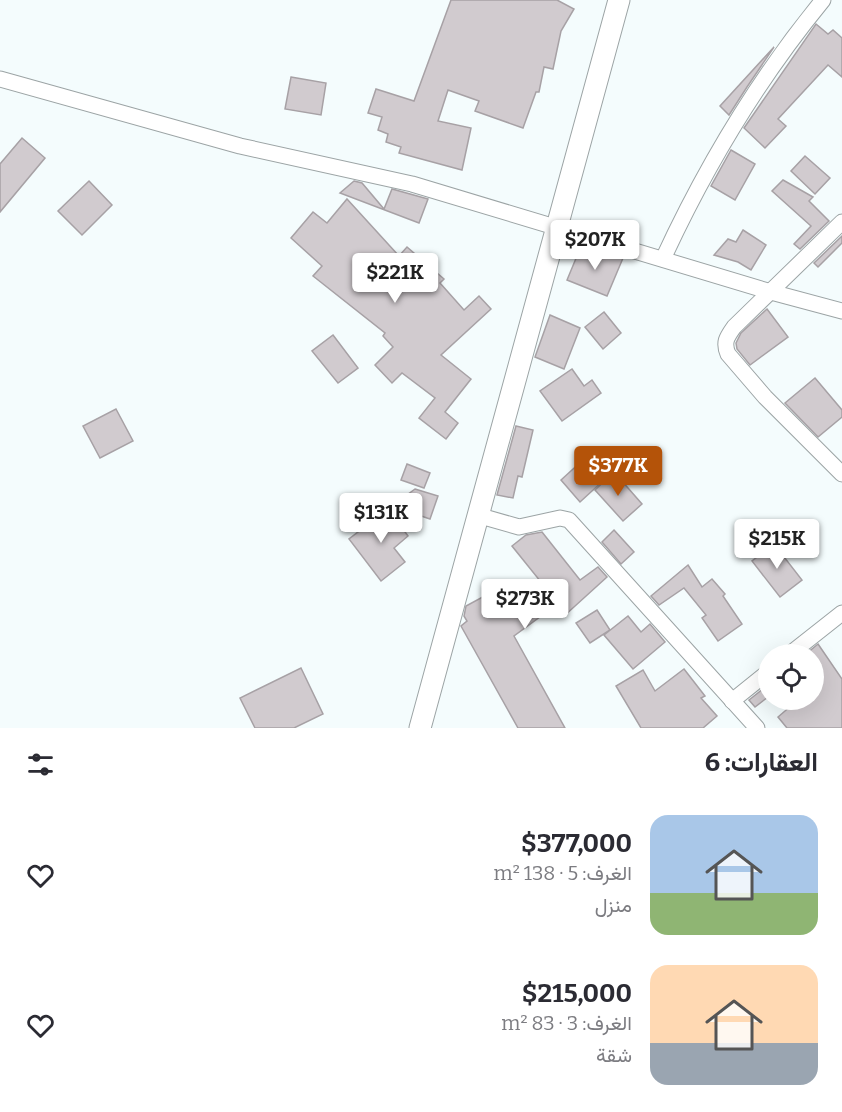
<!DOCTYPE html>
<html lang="ar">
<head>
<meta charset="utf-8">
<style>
  body { margin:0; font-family:Bitter,Vazirmatn,serif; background:#f7f7f7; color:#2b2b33; direction:rtl; height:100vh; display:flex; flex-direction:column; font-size:22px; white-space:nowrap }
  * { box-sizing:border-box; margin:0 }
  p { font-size:20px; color:#7c7c81 }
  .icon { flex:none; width:33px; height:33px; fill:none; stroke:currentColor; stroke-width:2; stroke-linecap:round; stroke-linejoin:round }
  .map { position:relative; height:728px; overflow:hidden; direction:ltr }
  .side { display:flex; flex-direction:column; background:#fff; flex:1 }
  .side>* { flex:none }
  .tools { position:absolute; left:758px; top:644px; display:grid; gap:12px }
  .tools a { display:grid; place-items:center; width:66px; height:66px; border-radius:50%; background:#fff; box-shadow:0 6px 24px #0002; font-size:30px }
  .price { position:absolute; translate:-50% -51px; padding:0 14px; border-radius:6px; background:#fff; color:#222; font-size:20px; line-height:39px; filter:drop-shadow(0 2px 3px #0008) }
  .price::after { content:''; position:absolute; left:50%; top:36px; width:18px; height:14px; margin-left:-9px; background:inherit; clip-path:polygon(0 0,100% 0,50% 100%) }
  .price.on { background:#b45309; color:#fff }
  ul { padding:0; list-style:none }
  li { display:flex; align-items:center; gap:18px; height:150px; padding:0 24px }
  li span { display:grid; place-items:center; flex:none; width:168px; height:120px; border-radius:18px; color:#555 }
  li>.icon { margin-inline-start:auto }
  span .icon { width:72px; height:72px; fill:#fffc; stroke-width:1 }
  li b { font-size:26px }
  h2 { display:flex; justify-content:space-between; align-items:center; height:72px; padding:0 24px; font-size:26px }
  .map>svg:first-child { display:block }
</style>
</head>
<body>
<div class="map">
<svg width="842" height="728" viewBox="0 0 842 728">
  <rect width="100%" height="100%" fill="#f4fcfd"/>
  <g fill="#d1cbcf" stroke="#a7a1a5" stroke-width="1.5">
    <path d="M451,0H557L574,9L561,31L553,69L544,67L539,92H536L523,128L475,111L479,101L448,90L438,121L471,128L462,170L399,153L401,147L386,142L388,134L378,130L382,117L368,113L376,89L414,101Z"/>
    <path d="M816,24L828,34L833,30L842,38V77L828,65L778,119L786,126L765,148L744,128Z"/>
    <path d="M774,47L747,87L729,115L720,106Z"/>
    <path d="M291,77L326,83L321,115L285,109Z"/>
    <path d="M22,138L45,158L0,212V164Z"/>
    <path d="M731,150L755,164L735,200L711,186Z"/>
    <path d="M805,156L830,178L815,194L791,171Z"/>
    <path d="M783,180L813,197L809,201L829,221L800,249L794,244L811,226L772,191Z"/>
    <path d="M89,181L112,205L82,235L58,211Z"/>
    <path d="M354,181L362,183L384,209L392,189L428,199L419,223L340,193Z"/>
    <path d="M347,199L399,256L407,247L444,279L440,283L464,310L479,296L491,309L441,355L471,379L445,412L458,423L446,439L419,418L435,398L402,373L392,383L375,365L393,347L383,336L385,333L313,276L322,266L291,238L313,212L327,223Z"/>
    <path d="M743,230L766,245L751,270L738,262L714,255L728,239L736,242Z"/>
    <path d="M842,236V243L818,267L814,263Z"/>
    <path d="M587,247L623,258L607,296L567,280L577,256L583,258Z"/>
    <path d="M767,309L788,337L750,365L737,349L736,343L741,333Z"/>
    <path d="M604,312L621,333L603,349L585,327Z"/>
    <path d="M550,315L580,328L564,369L535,357Z"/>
    <path d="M333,335L358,368L338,383L312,351Z"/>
    <path d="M572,369L584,386L592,380L601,393L562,421L540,391Z"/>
    <path d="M815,378L842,410V417L818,437L785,403Z"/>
    <path d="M116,409L133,441L100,458L83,426Z"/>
    <path d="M516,426L533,430L522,477L518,476L513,498L497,495Z"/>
    <path d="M584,459L604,480L580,502L561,480Z"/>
    <path d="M407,464L430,473L424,488L401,480Z"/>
    <path d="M614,472L642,504L623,521L595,490Z"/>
    <path d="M415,489L438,496L430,519L392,506Z"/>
    <path d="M388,509L408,536L394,548L405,562L381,581L349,539Z"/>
    <path d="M614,530L634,552L621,564L602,542Z"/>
    <path d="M542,532L580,580L598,567L607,577L563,617L555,606L514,636L565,728H518L461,626L467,621L464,616L466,606L490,593L500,611L541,582L512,546L526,535Z"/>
    <path d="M774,544L802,580L780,597L752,561Z"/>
    <path d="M688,565L702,587L712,579L725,594L723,596L742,624L718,641L702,618L706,615L684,588L659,605L651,596Z"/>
    <path d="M597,610L610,630L590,643L576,623Z"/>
    <path d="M628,616L641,632L650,624L665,642L633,669L604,635Z"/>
    <path d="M818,644L842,679V728H787L778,717L799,699H813V654H806Z"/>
    <path d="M301,668L323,714L294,728H255L240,698Z"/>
    <path d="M684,669L705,696L701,698L717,716L703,728H641L616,686L643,670L655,691Z"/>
    <path d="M768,685V697L755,707L749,700Z"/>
  </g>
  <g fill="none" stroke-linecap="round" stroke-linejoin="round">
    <g stroke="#9ca4a5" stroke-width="17">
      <g id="minor">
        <path d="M0,79L240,146L412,184L771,292L842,311"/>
        <path d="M842,222L734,327C727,337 723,342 728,354L765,397L842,474"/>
        <path d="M663,259C705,168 759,78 823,0"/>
        <path d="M477,515L519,527L560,518L569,520L757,728"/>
        <path d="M790,654L842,613"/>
        <path d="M732,701L768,672"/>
      </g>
    </g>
    <g stroke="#9ca4a5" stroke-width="23">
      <path id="secondary" d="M420,728L619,0"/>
    </g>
    <use href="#minor" stroke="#fff" stroke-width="15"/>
    <use href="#secondary" stroke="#fff" stroke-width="21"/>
  </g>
</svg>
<div class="tools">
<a><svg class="icon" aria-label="locate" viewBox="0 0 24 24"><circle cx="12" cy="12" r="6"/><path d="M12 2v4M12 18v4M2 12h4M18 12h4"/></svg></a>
</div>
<b class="price" style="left:595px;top:271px">$207K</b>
<b class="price" style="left:395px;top:304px">$221K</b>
<b class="price on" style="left:618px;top:497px">$377K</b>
<b class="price" style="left:381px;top:544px">$131K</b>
<b class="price" style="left:777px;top:570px">$215K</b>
<b class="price" style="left:525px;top:630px">$273K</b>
</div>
<section class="side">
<h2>العقارات: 6<svg class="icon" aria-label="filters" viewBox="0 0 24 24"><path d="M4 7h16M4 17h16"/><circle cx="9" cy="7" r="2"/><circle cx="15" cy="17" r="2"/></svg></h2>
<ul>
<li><span style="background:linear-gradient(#a9c7e8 65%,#8fb573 0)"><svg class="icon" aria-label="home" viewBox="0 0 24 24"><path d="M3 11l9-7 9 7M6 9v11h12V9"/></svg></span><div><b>$377,000</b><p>الغرف: 5 · 138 m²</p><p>منزل</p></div><svg class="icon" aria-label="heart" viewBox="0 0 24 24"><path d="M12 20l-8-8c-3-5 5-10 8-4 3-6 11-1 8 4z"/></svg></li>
<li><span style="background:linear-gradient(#ffd9b3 65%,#9aa5b1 0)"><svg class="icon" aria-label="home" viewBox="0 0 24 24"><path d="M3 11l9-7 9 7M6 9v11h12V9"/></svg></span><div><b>$215,000</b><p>الغرف: 3 · 83 m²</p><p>شقة</p></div><svg class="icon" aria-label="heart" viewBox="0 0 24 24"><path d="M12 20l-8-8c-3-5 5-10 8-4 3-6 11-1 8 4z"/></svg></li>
</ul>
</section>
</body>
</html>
